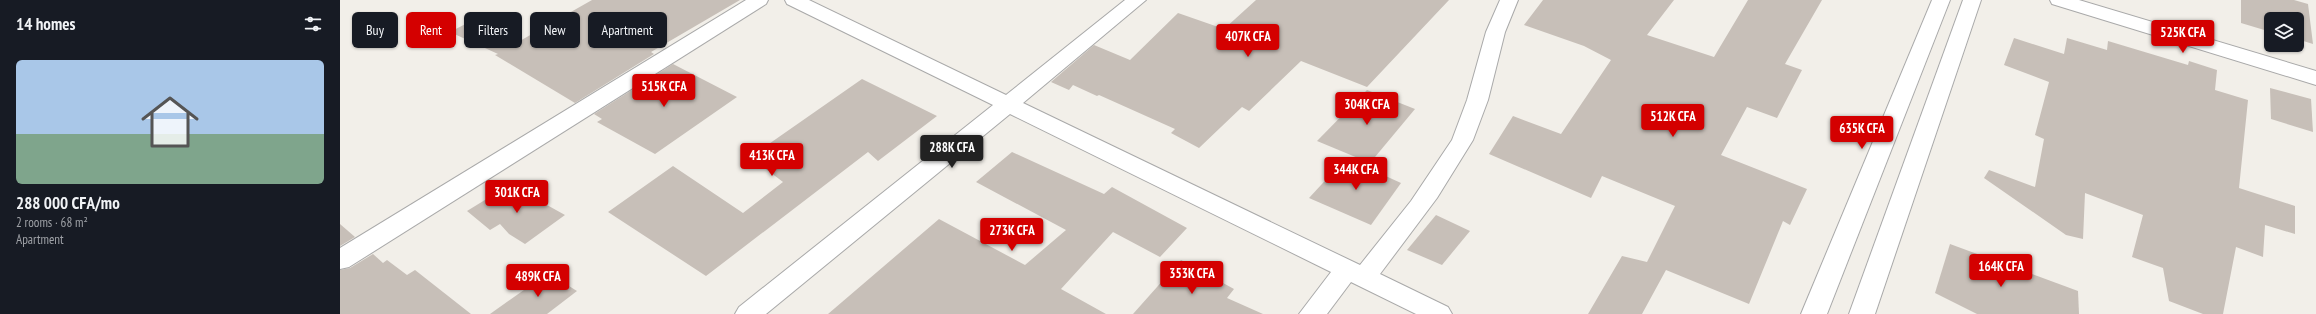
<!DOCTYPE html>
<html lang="en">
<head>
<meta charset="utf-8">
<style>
  body { margin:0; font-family:"PT Sans Narrow",sans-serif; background:#242831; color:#f1f3f6; height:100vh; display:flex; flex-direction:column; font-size:15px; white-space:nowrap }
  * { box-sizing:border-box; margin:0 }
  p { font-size:13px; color:#9ea1a6 }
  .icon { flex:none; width:22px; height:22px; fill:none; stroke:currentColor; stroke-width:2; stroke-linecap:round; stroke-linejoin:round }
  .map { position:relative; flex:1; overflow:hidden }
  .sheet { display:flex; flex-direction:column; background:#171b24; width:340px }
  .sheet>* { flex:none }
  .hud { position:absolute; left:12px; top:12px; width:380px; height:36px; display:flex; gap:8px }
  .fabs { position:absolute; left:1924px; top:12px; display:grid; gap:8px }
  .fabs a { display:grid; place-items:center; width:40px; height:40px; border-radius:6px; background:#171b24; box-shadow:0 1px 3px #0004; font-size:20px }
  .price { position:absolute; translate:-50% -34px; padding:0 9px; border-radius:4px; background:#d40000; color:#fff; font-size:13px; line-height:26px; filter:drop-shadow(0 1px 2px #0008) }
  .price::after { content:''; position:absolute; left:50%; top:24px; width:12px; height:9px; margin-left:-6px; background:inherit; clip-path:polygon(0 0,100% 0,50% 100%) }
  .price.on { background:#222; color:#fff }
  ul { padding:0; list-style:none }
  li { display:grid; align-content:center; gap:8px; height:212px; padding:0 16px }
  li+li { border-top:1px solid #363941 }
  li span { display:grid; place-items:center; height:124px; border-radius:6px; color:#555 }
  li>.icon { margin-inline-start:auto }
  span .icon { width:72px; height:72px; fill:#fffc; stroke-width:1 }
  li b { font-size:17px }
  h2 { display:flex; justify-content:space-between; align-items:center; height:48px; padding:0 16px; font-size:17px }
  .tag { padding:0 14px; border-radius:6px; background:#171b24; box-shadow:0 1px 3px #0004; font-size:14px; line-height:36px }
  .tag.on { background:#d40000; color:#fff }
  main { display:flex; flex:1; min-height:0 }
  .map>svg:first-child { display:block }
</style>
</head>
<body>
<main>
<section class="sheet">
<h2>14 homes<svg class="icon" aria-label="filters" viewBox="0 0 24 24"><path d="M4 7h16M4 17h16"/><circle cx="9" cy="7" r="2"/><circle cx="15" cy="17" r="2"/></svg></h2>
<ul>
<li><span style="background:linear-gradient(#a9c7e8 60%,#7fa58c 0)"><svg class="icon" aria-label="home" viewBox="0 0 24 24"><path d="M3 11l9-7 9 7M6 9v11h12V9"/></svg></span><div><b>288 000 CFA/mo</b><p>2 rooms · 68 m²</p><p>Apartment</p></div></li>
</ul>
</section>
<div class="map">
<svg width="1976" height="314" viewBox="0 0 1976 314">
  <rect width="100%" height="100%" fill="#f2efe9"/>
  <g fill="#c7bfb8">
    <path d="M252,0H400L311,52L314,54L235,103L155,55L158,54L110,32L137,18L178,42Z"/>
    <path d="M916,0H1109L1027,87L961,61L909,111L902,107L859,148L831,133L835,129L759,95L757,96L733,85L729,90L711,82L754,45L790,60L838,13L884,29Z"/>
    <path d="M1203,0H1334L1307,35L1374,57L1408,0H1482L1445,64L1462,70L1437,118L1407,107L1381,155L1467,189L1450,225L1443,221L1409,304L1326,270L1302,314H1248L1282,256L1307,262L1335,206L1262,176L1251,198L1149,154L1173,116L1221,134L1271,60L1244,46L1184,25Z"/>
    <path d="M1901,0H1954L1968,4L1973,44L1957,39V19H1931V32L1901,23Z"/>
    <path d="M1674,38L1724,54L1727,38L1767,50L1768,41L1848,65L1849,61L1877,70L1875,90L1908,100L1899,188L1955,206V234L1925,225L1923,257L1896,247L1883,314H1863L1829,301L1823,268L1792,257L1803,215L1745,193L1743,239L1726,235L1644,178L1649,170L1695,187L1704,139L1695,135L1709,82L1664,65Z"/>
    <path d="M333,64L397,97L315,154L257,122L262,119L254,114Z"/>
    <path d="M522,79L597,116L538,161L528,152L366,276L268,212L333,166L403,213L443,182L410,157Z"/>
    <path d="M1930,88L1971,99L1973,132L1931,119Z"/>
    <path d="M1027,90L1075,109L1030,163L977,141Z"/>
    <path d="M672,152L764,194L772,187L847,228L820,257L773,232L721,289L766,314H488L599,219L685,265L726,230L636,182Z"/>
    <path d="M1006,158L1061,183L1031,225L969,198Z"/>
    <path d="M200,187L207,205L225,215L185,244L169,234L160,224L150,230L127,211L153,195L161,198L175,189L187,196Z"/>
    <path d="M1096,215L1130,231L1102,265L1067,250Z"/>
    <path d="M0,224L15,237L0,246Z"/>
    <path d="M1610,244L1738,291L1739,314H1637L1595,293Z"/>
    <path d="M33,254L43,263L47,260L67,275L75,270L131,314H0V270L10,268Z"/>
    <path d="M841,260L894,289L887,298L923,314H793Z"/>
    <path d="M208,273L237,291L207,314H150Z"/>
  </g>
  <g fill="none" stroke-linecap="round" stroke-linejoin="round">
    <g stroke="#a9a9a9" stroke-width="2">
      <g id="minor">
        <path d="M406,0H428L426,4L9,267L0,269V248Z"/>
        <path d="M445,0H469L666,95L785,0H806L683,103L1020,265L1071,201L1112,140L1127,100L1146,32L1160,0H1178L1165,32L1148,100L1133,140L1097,198L1040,274L1108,307L1112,314H1076L1011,282L987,314H959L991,272L670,114L426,314H395L399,307L653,105L447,4Z"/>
        <path d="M1592,0H1610L1487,314H1461Z"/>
        <path d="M1623,0H1641L1535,314H1509Z"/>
        <path d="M1710,0H1739L1976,71V85L1712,4Z"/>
      </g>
    </g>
    <use href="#minor" fill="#fff" fill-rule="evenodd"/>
  </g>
</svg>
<div class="fabs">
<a><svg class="icon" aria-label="layers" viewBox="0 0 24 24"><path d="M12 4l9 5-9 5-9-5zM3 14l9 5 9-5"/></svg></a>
</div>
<b class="price" style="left:1843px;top:54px">525K CFA</b>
<b class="price" style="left:908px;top:58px">407K CFA</b>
<b class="price" style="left:324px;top:108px">515K CFA</b>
<b class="price" style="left:1027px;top:126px">304K CFA</b>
<b class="price" style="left:1333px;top:138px">512K CFA</b>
<b class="price" style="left:1522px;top:150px">635K CFA</b>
<b class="price on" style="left:612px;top:169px">288K CFA</b>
<b class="price" style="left:432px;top:177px">413K CFA</b>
<b class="price" style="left:1016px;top:191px">344K CFA</b>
<b class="price" style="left:177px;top:214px">301K CFA</b>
<b class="price" style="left:672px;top:252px">273K CFA</b>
<b class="price" style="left:1661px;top:288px">164K CFA</b>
<b class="price" style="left:852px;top:295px">353K CFA</b>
<b class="price" style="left:198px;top:298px">489K CFA</b>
<div class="hud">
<a class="tag">Buy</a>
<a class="tag on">Rent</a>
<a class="tag">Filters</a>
<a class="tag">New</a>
<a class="tag">Apartment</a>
</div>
</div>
</main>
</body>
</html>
